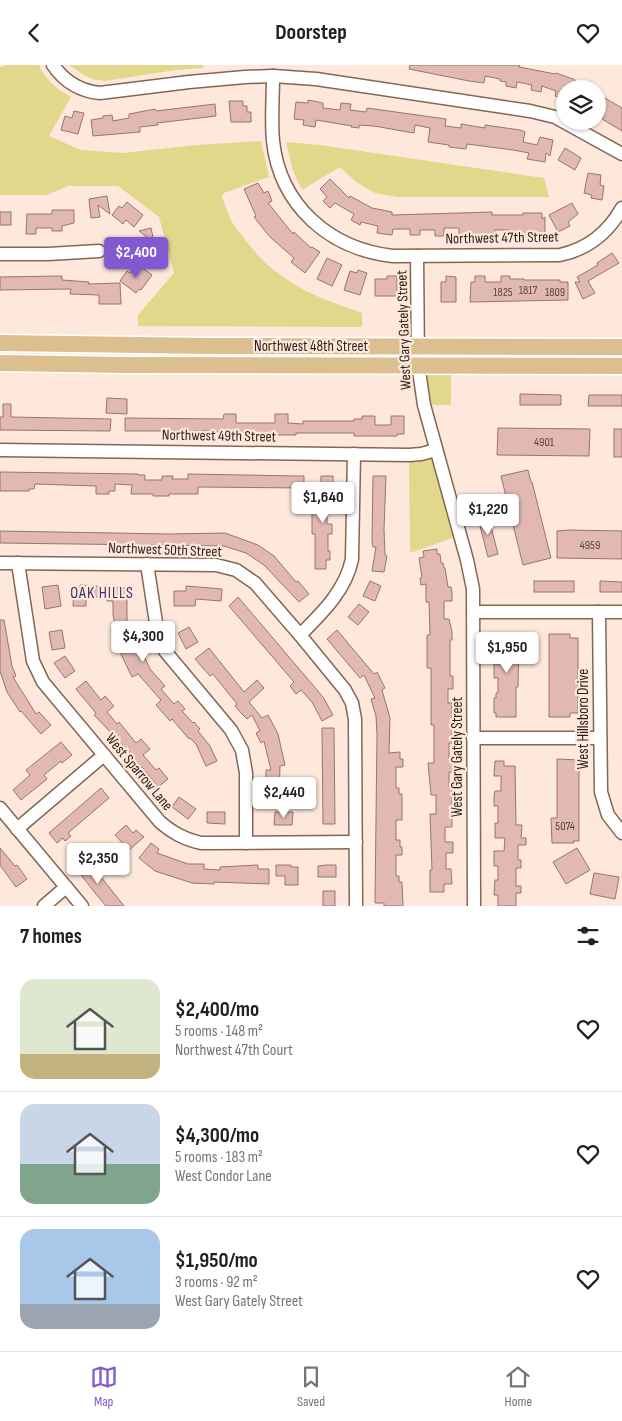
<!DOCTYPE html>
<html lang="en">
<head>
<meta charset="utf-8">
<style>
  body { margin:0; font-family:"Sofia Sans Condensed",sans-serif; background:#f6f6f6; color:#202124; height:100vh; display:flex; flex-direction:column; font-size:19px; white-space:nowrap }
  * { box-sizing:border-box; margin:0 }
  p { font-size:16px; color:#757577 }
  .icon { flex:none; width:28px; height:28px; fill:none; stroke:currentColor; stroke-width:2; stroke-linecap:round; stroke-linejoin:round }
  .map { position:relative; height:841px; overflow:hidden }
  .drawer { display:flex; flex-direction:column; background:#fff; flex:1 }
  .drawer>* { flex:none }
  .controls { position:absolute; left:556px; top:15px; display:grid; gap:10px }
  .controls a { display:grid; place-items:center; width:50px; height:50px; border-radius:50%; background:#fff; box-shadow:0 1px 4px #0004; font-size:25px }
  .price { position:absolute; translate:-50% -42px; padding:0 11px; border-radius:5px; background:#fff; color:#222; font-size:16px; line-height:32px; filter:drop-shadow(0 1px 2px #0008) }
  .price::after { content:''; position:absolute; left:50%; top:30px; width:15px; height:11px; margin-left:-8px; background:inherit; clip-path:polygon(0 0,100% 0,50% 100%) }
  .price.active { background:#8259d2; color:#fff }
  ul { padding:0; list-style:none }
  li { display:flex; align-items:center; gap:15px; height:125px; padding:0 20px }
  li+li { border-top:1px solid #e0e0e0 }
  li span { display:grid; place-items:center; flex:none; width:140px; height:100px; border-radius:15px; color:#555 }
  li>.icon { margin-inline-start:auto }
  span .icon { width:60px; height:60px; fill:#fffc; stroke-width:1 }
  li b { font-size:21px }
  h2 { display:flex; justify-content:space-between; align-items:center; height:60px; padding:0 20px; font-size:21px }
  header { display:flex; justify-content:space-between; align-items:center; height:65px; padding:0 20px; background:#fff; font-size:22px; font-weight:700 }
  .dock { display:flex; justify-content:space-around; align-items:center; height:70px; border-top:1px solid #e0e0e0; background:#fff; font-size:14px; color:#757577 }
  .dock a { display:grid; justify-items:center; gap:2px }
  .dock .active { color:#8259d2 }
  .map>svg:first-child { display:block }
</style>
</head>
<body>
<header><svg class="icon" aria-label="back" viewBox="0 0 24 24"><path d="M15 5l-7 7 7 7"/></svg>Doorstep<svg class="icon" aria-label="heart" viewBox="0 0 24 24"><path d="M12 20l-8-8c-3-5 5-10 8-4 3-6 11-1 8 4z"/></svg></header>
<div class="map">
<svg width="622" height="841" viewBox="0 0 622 841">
  <rect width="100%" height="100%" fill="#fde8db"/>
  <g fill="#e2d88c">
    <path d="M6,0H39C45,15 57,24 71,32L49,71L81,85L122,88L197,80L261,76L269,112L224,128L222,131C225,140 228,149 232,157C235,162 239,167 243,172C275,216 312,231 362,248V262L138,261V250L174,208L159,152L118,121H68L47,130H0V2Z"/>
    <path d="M69,0H203V3L175,5L105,16L92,14L84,10Z"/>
    <path d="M286,77L320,80L544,113L549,132H397L375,128L356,117L340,102L302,125L293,106Z"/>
    <path d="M418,299H451V340H424Z"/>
    <path d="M436,385L461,470L410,488L409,390Z"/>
  </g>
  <g fill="#e2b9b2" stroke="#99746d">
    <path d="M410,0H520L519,2L555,9L556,8L573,14L588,24H565V35L555,31L556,26L542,21L541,27L531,25L532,20L517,17L516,23L506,21V17L500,16V14L485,11L484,18L469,16L409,4Z"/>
    <path d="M598,29L622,43V66L602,54L604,51L598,47Z"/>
    <path d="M308,35L323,38V43L340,45L341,38L351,39L350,45L366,47L367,43L446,54L445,61L461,63V59L485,63V60L520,65L525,67L523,77L537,80L540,72L553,75L550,91L546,88L545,97L527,94L529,88L513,85L467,79L466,84L449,82V80L428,77L430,63L415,60L414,68L374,61L359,60V63L351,62L352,61L316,55L315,62L303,60L304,55L294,54L296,37L308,38Z"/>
    <path d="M229,36H243V41H247V47H251V57H231Z"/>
    <path d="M215,39L216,51L157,58L158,60L140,62V67L93,71L91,55L103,53V51L112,50L113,56L129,53V49L155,44L156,46Z"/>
    <path d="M74,46L84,48L78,69L61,65L65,51L72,53Z"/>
    <path d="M565,83L581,93L575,105L558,95Z"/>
    <path d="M588,108L601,110L600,120L604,121L602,135L591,133L592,130L584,128Z"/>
    <path d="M330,114L349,133L350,131L372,143L392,147V150L492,147V150H523V148H542V154L545,152V171H509V165H495V171L459,170V163H444V171H435V165H420V170H410V164H393L392,170L377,168L378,161L361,157L360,160L351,155L354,149L335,138L330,143L323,136L327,132L320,124Z"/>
    <path d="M258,118L264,128L268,126L272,136L268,138L293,169L294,167L311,183L312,182L320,187L305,208L291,197L294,193L270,172L254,152L256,151L244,124Z"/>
    <path d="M107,131L110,149L98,140L100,152L91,153L89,134Z"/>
    <path d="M127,137L143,150L134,162L126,155L123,159L112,150L119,141L122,143Z"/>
    <path d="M572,138L578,149L568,157L570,161L558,167L549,150Z"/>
    <path d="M52,145H74V158L62,161V166H52V163H36V169H26L27,149H52Z"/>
    <rect x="0" y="147" width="11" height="13"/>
    <path d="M151,163L155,181L144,183V187L134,189L132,175L147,172L139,166Z"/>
    <path d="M612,188L619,198L588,216L595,228L583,234L575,217H580L577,212L598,200L597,198Z"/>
    <path d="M327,193L342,200L332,221L317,214Z"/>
    <path d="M137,199L152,210L141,225L139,224L136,228L120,216L127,206L130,208Z"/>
    <path d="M358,205L367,208L360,230L344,225L350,206L357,208Z"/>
    <path d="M62,211V215L89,217L88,219L120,218L121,239H99V230L70,229L71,224L0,225V212Z"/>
    <path d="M387,211H397V231H375V214H387Z"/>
    <path d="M446,211L456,212V237H441V217H446Z"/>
    <path d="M475,211H485V217H501V211H510V214H524V215H560V217H568V235L470,237L471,217H475Z"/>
    <path d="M520,329L561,330V340H520Z"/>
    <path d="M589,330H622V341H588Z"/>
    <path d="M107,333L127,334V349L106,348Z"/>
    <path d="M3,339H11V352L111,354L110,366L0,365V352H3Z"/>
    <path d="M224,349H236V358H275V349H288V358L303,359V356H354V354H362V351H375V360H391V351H404V369H397V371H354V368H296V370H251L207,366H125V353L223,354Z"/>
    <path d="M498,363L590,364L589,391L497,390Z"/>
    <rect x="614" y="364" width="8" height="28"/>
    <path d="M528,405L531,417H532L551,493L523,500L501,411Z"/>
    <path d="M0,407L138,409V410H145V415H162V411H173L172,414H188V409L298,411H304V423L198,422V429H169V431H153V429H131L132,420L115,419V426H109V429H96V421L35,419L34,424H29V426H0Z"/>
    <path d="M321,411H333V436H327V459H332V469H328V486H330V495H326V504H315V469H312V448H320Z"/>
    <path d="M373,411H386L384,464L385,490L387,491L384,507L372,506L376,482H373L372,476Z"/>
    <path d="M488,450L498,489L488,492L478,453Z"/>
    <path d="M570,465L622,466V494L557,493V466Z"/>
    <path d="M0,466L169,469L225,468L258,480L274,491L296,517L298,516L309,529L299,537L264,500L246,488L224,481L0,478Z"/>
    <path d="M437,484V489H440L441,498H443L444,503H445L448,522H451L452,527V536H444V554H449L452,567V575H450V611H453V624H448V638H452V678H449V693H452L453,707H449V722H452V762H445V777H453V788H446V804H451L452,819H444V827H430V805H432L430,749H436V730H431L428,698H434V660H431V603H427V570H430L429,537H426V519L421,520L420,513L422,512L419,493L424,492L423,486Z"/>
    <path d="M370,516L381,521L375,536L363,531Z"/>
    <rect x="534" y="516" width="40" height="11"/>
    <path d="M600,516L622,517V527H600Z"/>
    <path d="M58,520L61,541L45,544L42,522Z"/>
    <path d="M80,520L127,523V562L130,561L132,572L137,571L141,595L145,593L150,604L165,621L161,624L174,639L178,636L185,644L182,646L193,658L194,657L200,664L198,666L210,681L217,696L206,701L196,679L190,673L189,674L172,654L170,656L156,640L161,635L138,609L132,612L120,587L124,584L118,577L113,549V536H107V532H86V541H73L74,523H80Z"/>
    <path d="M186,521L222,524L221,536L196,534L195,541H174V526H186Z"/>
    <path d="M238,532L323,632L333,650L322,656L312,637L301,625L296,629L290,621L294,617L229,541Z"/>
    <path d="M359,539L369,547L358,560L348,552Z"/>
    <path d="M0,555H4L12,601L16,611L13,612L36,649L39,647L51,660L41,669L21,646L20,647L7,627L0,606Z"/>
    <path d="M189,562L198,577L186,584L178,568Z"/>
    <path d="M62,565L65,583L52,585L49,567Z"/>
    <path d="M337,565L374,609L377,607L385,623L382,625L390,653L389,688L400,687V694H403V702H396V723H399V729H402V755H396V775H400V782H402V790H396V811H399V817H402L403,841H384V838H375L377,670L376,651L371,634L375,633L364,610L360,613L327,574Z"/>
    <path d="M494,568H519L518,622H516V652H496V648H494V633H496V628H498V613H494V599H500L499,585H493Z"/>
    <path d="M549,569H570V573H578V648H570V652H549Z"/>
    <path d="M209,583L244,627L257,615L264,623L249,637L262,653L268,650L278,669L285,700L280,701L279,738L266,737V705H271L264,676L261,678L256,668L260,666L252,650L247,654L243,650L235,641L237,639L213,609L210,611L195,594Z"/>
    <path d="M65,591L75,606L65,613L54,598Z"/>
    <path d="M86,616L101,635L105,631L114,641L107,647L117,659L119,657L136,678L141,674L150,684L143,690L156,705L159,703L168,714L158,722L142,702L140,703L130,692L132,690L122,679L94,650L96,648L76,624Z"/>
    <path d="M322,663H334L335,759H323Z"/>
    <path d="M61,677L72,690L62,698L61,696L44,710L47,714L21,735L13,725L30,710L26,705Z"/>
    <path d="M557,694L579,695V776H573L574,778H552L551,753H557Z"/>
    <path d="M495,696H504V701H515L516,760H522L521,773H526V780H518V795H521V803H516V821H521V828H516V841H498V830H494L495,815H498V801H494V786H504L505,773H495V758H498V741H494V731L495,726H501V711H494Z"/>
    <path d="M101,723L109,733L68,768L71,771L65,776L63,773L57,778L49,768Z"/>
    <path d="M179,732L196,744L188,754L172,742Z"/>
    <path d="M207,747H225V759L207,758Z"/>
    <path d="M275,747H293L292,760H274Z"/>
    <path d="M126,760L133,768L136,765L144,772L129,785L115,770Z"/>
    <path d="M151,778L159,784L157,788L188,799H204V804L220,805V802L258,800V804H269V819L214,817V819L192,818L155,806L139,793Z"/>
    <path d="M0,783L15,801L17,800L27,814L16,822L0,800Z"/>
    <path d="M577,783L590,805L566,819L553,797Z"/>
    <path d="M83,794L100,813L101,812L124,841H106L96,829L74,801Z"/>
    <path d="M276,800H291V802H298V820H285V811H276Z"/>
    <path d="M326,800H336V812H318V801Z"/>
    <path d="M594,808L619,812L615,834L590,829Z"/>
    <rect x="323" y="826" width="12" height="15"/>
  </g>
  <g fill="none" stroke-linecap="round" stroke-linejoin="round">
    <g stroke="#846653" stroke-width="15">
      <g id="minor">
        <path d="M53,0C64,16 80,26 100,28L189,17L245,12L273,11L316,14L530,46L555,52L622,89"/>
        <path d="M273,11C273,32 271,55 273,76C280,141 330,184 393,191L560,190C588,184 608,168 622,143"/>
        <path d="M0,189H48L99,186"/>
        <path d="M417,191L418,299L424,340L467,495L473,524L474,841"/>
        <path d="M0,385L409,390L421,389L436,385"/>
        <path d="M0,498L216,500L236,505L255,518L300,570L345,625L352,638L355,654L356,841"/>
        <path d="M18,498L33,596L43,617L160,757C173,768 184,774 201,778L356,777"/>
        <path d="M147,499L157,564L165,586L231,665L242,685L246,708V778"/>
        <path d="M474,547H622"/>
        <path d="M599,547L601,727L608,750L622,768"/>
        <path d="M300,570C322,548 346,525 352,494L354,389"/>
        <path d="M473,673H599"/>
        <path d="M0,743L82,841"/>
        <path d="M17,764L104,690"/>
        <path d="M44,841L66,822"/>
      </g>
    </g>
    <g stroke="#fff" stroke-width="19">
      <g id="major">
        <path d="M0,278L209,281L622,282"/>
        <path d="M0,298L126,300L622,301"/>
      </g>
    </g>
    <use href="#minor" stroke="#fff" stroke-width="12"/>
    <use href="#major" stroke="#dbbf8f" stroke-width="16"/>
  </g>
  <g text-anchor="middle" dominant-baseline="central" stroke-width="4.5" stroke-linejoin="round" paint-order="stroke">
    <g font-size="12" fill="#58453d">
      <text x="528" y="225">1817</text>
      <text x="503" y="227">1825</text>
      <text x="555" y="227">1809</text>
      <text x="544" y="377">4901</text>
      <text x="590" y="480">4959</text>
      <text x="565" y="761">5074</text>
    </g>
    <g font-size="15" fill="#2a1e16" stroke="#fde8db">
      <text transform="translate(502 173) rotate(-1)">Northwest 47th Street</text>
      <text transform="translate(404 265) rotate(-92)">West Gary Gately Street</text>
      <text x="311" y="281">Northwest 48th Street</text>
      <text transform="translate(219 371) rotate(1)">Northwest 49th Street</text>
      <text transform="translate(165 485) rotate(2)">Northwest 50th Street</text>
      <text transform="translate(583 654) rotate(-90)">West Hillsboro Drive</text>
      <text transform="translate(457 692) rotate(-90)">West Gary Gately Street</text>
      <text transform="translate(139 707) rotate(50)">West Sparrow Lane</text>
    </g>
    <g font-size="16" letter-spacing="1" fill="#422f6a" stroke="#fde8db">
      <text x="102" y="528">OAK HILLS</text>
    </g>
  </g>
</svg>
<div class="controls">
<a><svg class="icon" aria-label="layers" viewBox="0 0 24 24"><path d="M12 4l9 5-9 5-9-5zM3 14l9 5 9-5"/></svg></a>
</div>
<b class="price active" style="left:136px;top:214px">$2,400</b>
<b class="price" style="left:323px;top:459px">$1,640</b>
<b class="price" style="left:488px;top:471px">$1,220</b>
<b class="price" style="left:143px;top:598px">$4,300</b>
<b class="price" style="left:507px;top:609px">$1,950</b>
<b class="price" style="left:284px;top:754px">$2,440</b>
<b class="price" style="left:98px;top:820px">$2,350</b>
</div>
<section class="drawer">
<h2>7 homes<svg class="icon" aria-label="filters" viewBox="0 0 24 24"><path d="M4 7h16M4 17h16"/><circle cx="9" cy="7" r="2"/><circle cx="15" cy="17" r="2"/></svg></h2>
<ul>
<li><span style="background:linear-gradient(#dfe7d0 75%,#c2b280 0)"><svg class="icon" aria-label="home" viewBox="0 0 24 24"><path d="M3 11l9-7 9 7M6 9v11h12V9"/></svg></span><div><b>$2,400/mo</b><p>5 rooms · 148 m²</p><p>Northwest 47th Court</p></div><svg class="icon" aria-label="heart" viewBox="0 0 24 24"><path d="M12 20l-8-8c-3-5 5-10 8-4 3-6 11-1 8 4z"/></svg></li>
<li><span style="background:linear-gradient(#c9d6e8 60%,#7fa58c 0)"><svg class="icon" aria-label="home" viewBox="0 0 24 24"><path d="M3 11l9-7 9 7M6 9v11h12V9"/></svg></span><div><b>$4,300/mo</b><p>5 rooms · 183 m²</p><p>West Condor Lane</p></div><svg class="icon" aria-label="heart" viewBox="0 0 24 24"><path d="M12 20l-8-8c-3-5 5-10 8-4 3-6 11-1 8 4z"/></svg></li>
<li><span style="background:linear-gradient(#a9c7e8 75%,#9aa5b1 0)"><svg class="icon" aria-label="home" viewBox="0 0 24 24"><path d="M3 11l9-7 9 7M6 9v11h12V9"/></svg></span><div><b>$1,950/mo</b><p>3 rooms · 92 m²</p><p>West Gary Gately Street</p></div><svg class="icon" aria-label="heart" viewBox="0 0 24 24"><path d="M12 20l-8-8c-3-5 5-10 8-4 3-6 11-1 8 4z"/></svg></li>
</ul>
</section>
<nav class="dock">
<a class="active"><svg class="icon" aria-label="map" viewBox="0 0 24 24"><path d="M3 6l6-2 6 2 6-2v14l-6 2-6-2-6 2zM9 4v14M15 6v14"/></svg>Map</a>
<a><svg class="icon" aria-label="saved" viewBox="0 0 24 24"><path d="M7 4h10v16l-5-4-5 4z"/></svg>Saved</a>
<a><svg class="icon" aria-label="home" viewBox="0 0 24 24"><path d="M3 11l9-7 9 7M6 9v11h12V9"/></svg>Home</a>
</nav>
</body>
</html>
